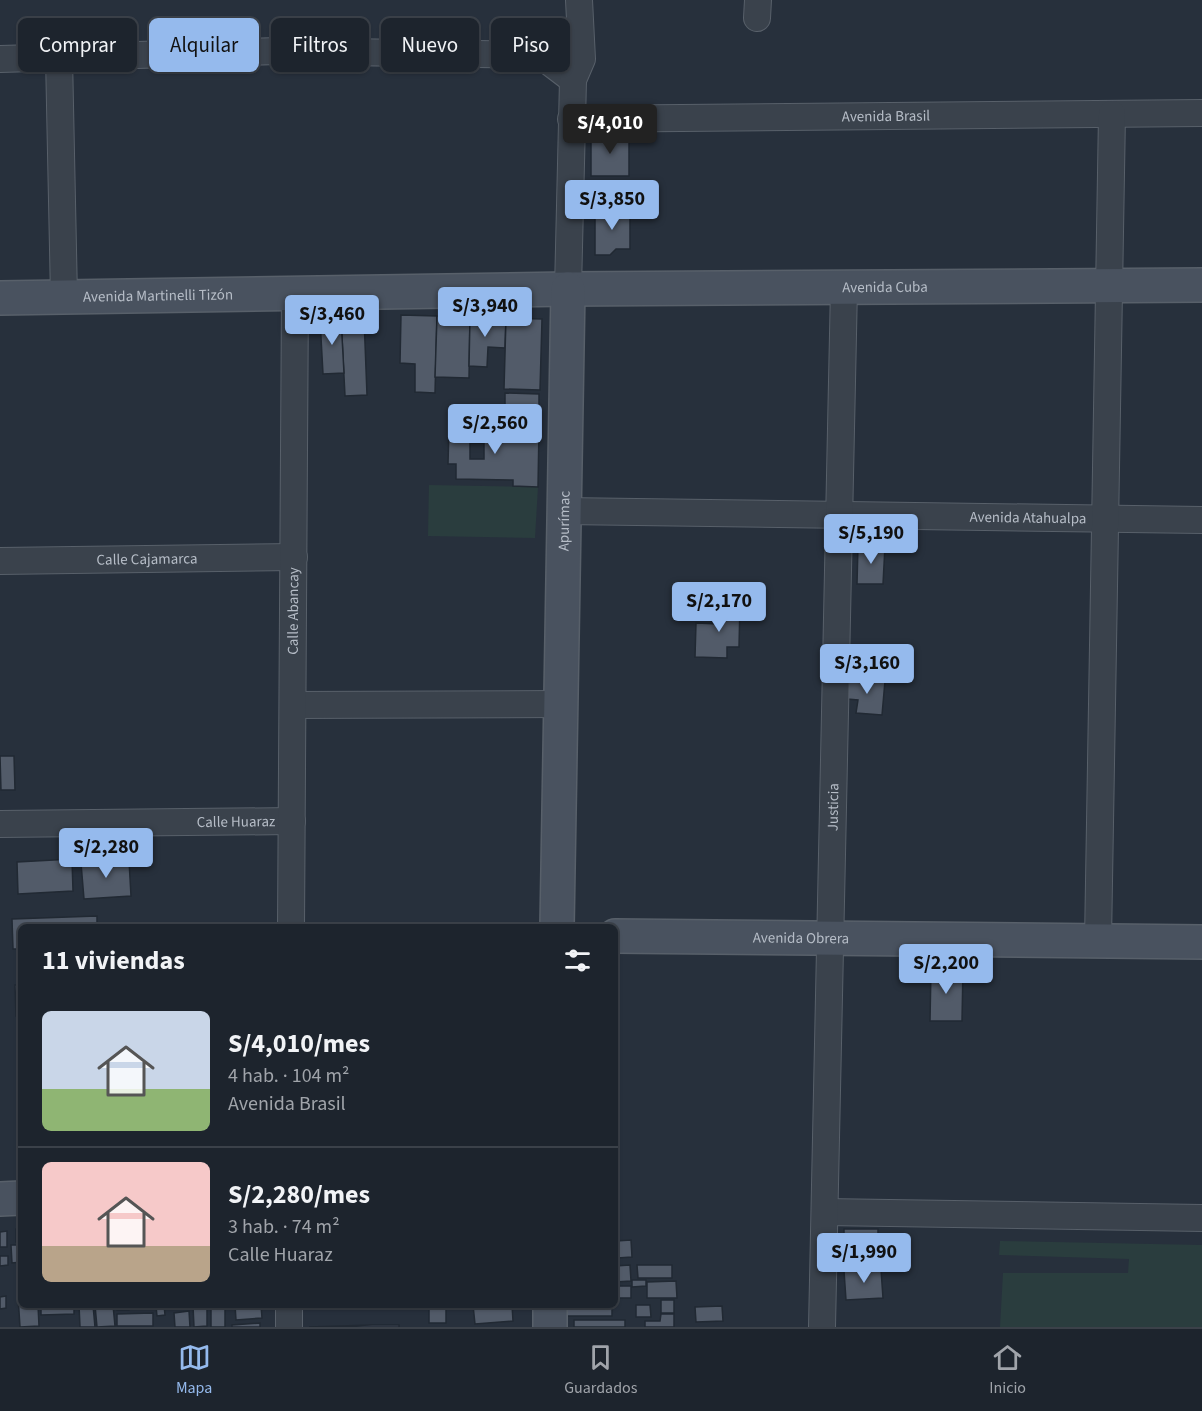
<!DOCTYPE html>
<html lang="es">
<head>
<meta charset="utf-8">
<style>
  body { margin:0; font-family:"Source Sans 3",sans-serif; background:#252c35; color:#f1f3f6; height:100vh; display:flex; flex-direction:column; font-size:22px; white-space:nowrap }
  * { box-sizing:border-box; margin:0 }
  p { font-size:20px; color:#a0a4aa }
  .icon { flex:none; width:33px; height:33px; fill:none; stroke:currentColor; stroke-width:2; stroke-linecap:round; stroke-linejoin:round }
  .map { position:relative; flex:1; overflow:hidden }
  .sheet { position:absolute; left:18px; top:924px; width:600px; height:384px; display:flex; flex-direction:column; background:#1d242d; border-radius:9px; box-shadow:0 2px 4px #0004,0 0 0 2px #3b4149 }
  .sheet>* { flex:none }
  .hud { position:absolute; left:18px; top:18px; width:600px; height:54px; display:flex; gap:12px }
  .price { position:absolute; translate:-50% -51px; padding:0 14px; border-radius:6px; background:#95baed; color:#111; font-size:20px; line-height:39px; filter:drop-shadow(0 2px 3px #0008) }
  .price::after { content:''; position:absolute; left:50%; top:36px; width:18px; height:14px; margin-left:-9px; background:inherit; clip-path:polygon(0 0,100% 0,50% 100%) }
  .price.active { background:#222; color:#fff }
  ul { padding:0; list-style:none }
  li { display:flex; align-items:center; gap:18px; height:150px; padding:0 24px }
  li+li { border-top:2px solid #3b4149 }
  li span { display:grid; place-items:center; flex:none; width:168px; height:120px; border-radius:9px; color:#555 }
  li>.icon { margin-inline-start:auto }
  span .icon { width:72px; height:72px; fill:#fffc; stroke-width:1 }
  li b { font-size:26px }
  h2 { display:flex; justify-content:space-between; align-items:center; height:72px; padding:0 24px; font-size:26px }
  .pill { padding:0 21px; border-radius:9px; background:#1d242d; box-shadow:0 2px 4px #0004,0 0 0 2px #3b4149; font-size:21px; line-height:54px }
  .pill.active { background:#95baed; color:#111 }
  .tabs { display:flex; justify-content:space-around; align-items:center; height:84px; border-top:2px solid #3b4149; background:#1d242d; font-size:16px; color:#a0a4aa }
  .tabs a { display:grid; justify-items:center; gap:3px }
  .tabs .active { color:#95baed }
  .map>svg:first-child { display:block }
</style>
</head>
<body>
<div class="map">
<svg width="1202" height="1327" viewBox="0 0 1202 1327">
  <rect width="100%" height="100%" fill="#27303c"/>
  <g fill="#2a3d3e">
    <path d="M429,485L538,487L535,538L428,536Z"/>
    <path d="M1000,1241L1202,1245V1327H1000L1003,1273H1128L1129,1259L999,1255Z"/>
  </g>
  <g fill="#525b69" stroke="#212933" stroke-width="1.5" fill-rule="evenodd">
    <path d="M629,133V176H591V135Z"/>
    <path d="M595,210H630V249H616L610,255H595Z"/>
    <path d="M401,315L437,316L435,393L415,392V364L400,363Z"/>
    <path d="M437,316L470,317L469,378L435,377Z"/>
    <path d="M364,317L367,395L345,396L341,318Z"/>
    <path d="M470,317L506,318L505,348L488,347L487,367L469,366Z"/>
    <path d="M341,318L344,373L323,374L320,319Z"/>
    <path d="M506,318L542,319L540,390L504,389Z"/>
    <path d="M505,393L539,394V428L505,427Z"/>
    <path d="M449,426H486V440H499V428H507L506,438L519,439V427L539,428L538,487L513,486V480L456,479V464H448ZM470,443H484V459H470Z"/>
    <path d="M858,545L885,546L883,584H857Z"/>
    <path d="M719,603L740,604L739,647H727V658L695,657L696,623L719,624Z"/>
    <path d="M849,678L885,681L882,715L856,713L858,700L847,699Z"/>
    <path d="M0,756H14L15,790H1Z"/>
    <path d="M72,859L73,891L18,894L17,862Z"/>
    <path d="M129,860L131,896L84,899L81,863Z"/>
    <path d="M97,916V927H21V949H13L12,919Z"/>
    <path d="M931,969H963L962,1021H930Z"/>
    <path d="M15,985H21V1016H16Z"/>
    <rect x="16" y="1229" width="5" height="13"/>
    <path d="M844,1229H878V1263L844,1262Z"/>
    <path d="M7,1231V1247H0V1232Z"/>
    <path d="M631,1240L632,1257L617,1258L616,1241Z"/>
    <path d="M11,1245H21V1262L12,1263Z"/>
    <path d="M0,1256H8V1265L0,1266Z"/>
    <path d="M630,1265L631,1281L615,1282V1266Z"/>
    <path d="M637,1265H672V1278H638Z"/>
    <path d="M881,1269L883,1298L846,1300L844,1271Z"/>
    <path d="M632,1280H646V1286L632,1287Z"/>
    <path d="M676,1281L677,1298H647V1282Z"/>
    <path d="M619,1286H631V1298H615V1293H619Z"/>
    <path d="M6,1296V1308L0,1309V1297Z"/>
    <path d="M18,1296H21V1305H38L39,1326L20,1327Z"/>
    <rect x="661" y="1300" width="13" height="13"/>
    <path d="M41,1305H74V1314L41,1315Z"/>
    <path d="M79,1305H93L95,1327H80Z"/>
    <path d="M95,1305H113L115,1326L97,1327Z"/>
    <rect x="117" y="1305" width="12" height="5"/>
    <path d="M164,1305L165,1315L157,1316L156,1306Z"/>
    <rect x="211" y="1305" width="14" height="22"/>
    <path d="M235,1305H261L262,1318L236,1320Z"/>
    <rect x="429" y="1305" width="17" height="18"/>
    <path d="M473,1305H512L513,1321L475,1324Z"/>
    <rect x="561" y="1305" width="51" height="11"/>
    <path d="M636,1305H650L651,1317H636Z"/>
    <path d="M193,1306H207V1326L194,1327Z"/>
    <path d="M722,1306L723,1321L696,1322L695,1307Z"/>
    <path d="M189,1311L190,1327H175L174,1313Z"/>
    <path d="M153,1313V1326H117V1314Z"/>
    <path d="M661,1314H674V1327H645V1321H660Z"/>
    <rect x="574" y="1320" width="51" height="7"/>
    <path d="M260,1323V1327H232V1325Z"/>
    <path d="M372,1325H399V1327H309Z"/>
  </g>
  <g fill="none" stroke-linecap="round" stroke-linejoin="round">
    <g stroke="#58606a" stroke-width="28">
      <g id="street">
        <path d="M757,18L758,0"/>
        <path d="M59,57L64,297"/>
        <path d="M0,59L277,51L540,55L573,80"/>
        <path id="s1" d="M571,119L1202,113"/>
        <path d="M568,289L573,80L582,59L579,0"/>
        <path id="s2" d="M564,511L1202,520"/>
        <path id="s3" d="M0,561L294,557"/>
        <path d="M293,705L561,704"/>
        <path id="s4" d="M0,824L292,821"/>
        <path id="s5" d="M291,927L295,293"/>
        <path d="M1098,941L1112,114"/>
        <path d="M825,1212L1202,1218"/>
        <path d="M289,1327V1305"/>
        <path id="s6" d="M822,1327L844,287"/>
      </g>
    </g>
    <g stroke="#58606a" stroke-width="36">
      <g id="secondary">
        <path id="s7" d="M0,298L568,289L1202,285"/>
        <path id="s8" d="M557,927L568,289"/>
        <path id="s9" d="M615,936L1202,942"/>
        <path d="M0,1199L21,1198"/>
        <path d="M550,1327V1305"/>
      </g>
    </g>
    <use href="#street" stroke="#3a424c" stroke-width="26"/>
    <use href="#secondary" stroke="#49525f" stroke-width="33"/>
  </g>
  <g text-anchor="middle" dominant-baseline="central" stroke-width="4.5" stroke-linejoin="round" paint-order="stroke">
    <g font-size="15" fill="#b6bdc7" stroke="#1f2731">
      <text stroke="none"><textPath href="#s1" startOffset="315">Avenida Brasil</textPath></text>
      <text stroke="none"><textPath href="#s7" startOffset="885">Avenida Cuba</textPath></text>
      <text stroke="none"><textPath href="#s7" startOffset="158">Avenida Martinelli Tizón</textPath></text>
      <text stroke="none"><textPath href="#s2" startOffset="464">Avenida Atahualpa</textPath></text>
      <text stroke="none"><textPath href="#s8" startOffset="406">Apurímac</textPath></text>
      <text stroke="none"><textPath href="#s3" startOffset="147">Calle Cajamarca</textPath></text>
      <text stroke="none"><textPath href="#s5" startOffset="316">Calle Abancay</textPath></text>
      <text stroke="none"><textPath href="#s6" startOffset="520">Justicia</textPath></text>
      <text stroke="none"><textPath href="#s4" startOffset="236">Calle Huaraz</textPath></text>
      <text stroke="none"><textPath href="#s9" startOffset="186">Avenida Obrera</textPath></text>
    </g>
  </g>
</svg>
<b class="price active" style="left:610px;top:155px">S/4,010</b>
<b class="price" style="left:612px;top:231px">S/3,850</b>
<b class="price" style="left:485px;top:338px">S/3,940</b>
<b class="price" style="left:332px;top:346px">S/3,460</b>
<b class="price" style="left:495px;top:455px">S/2,560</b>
<b class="price" style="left:871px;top:565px">S/5,190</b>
<b class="price" style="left:719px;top:633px">S/2,170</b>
<b class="price" style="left:867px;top:695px">S/3,160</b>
<b class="price" style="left:106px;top:879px">S/2,280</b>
<b class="price" style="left:946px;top:995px">S/2,200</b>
<b class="price" style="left:864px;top:1284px">S/1,990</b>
<div class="hud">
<a class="pill">Comprar</a>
<a class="pill active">Alquilar</a>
<a class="pill">Filtros</a>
<a class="pill">Nuevo</a>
<a class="pill">Piso</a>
</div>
<section class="sheet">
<h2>11 viviendas<svg class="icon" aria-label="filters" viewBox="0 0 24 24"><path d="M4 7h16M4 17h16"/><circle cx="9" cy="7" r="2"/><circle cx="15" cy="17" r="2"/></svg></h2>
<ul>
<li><span style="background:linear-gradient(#c9d6e8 65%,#8fb573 0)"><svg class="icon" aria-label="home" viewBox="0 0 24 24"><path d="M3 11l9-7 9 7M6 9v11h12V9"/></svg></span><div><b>S/4,010/mes</b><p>4 hab. · 104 m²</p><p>Avenida Brasil</p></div></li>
<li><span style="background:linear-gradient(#f6c9c9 70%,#b9a48a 0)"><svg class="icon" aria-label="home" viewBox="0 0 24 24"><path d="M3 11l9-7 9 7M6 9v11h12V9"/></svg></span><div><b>S/2,280/mes</b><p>3 hab. · 74 m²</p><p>Calle Huaraz</p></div></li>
</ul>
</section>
</div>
<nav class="tabs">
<a class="active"><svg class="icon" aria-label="map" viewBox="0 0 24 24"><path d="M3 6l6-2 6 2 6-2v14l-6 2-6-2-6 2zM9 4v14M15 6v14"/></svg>Mapa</a>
<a><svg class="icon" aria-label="saved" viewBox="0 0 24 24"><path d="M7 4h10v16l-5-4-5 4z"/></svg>Guardados</a>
<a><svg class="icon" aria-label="home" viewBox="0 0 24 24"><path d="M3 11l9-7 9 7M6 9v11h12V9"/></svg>Inicio</a>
</nav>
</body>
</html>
